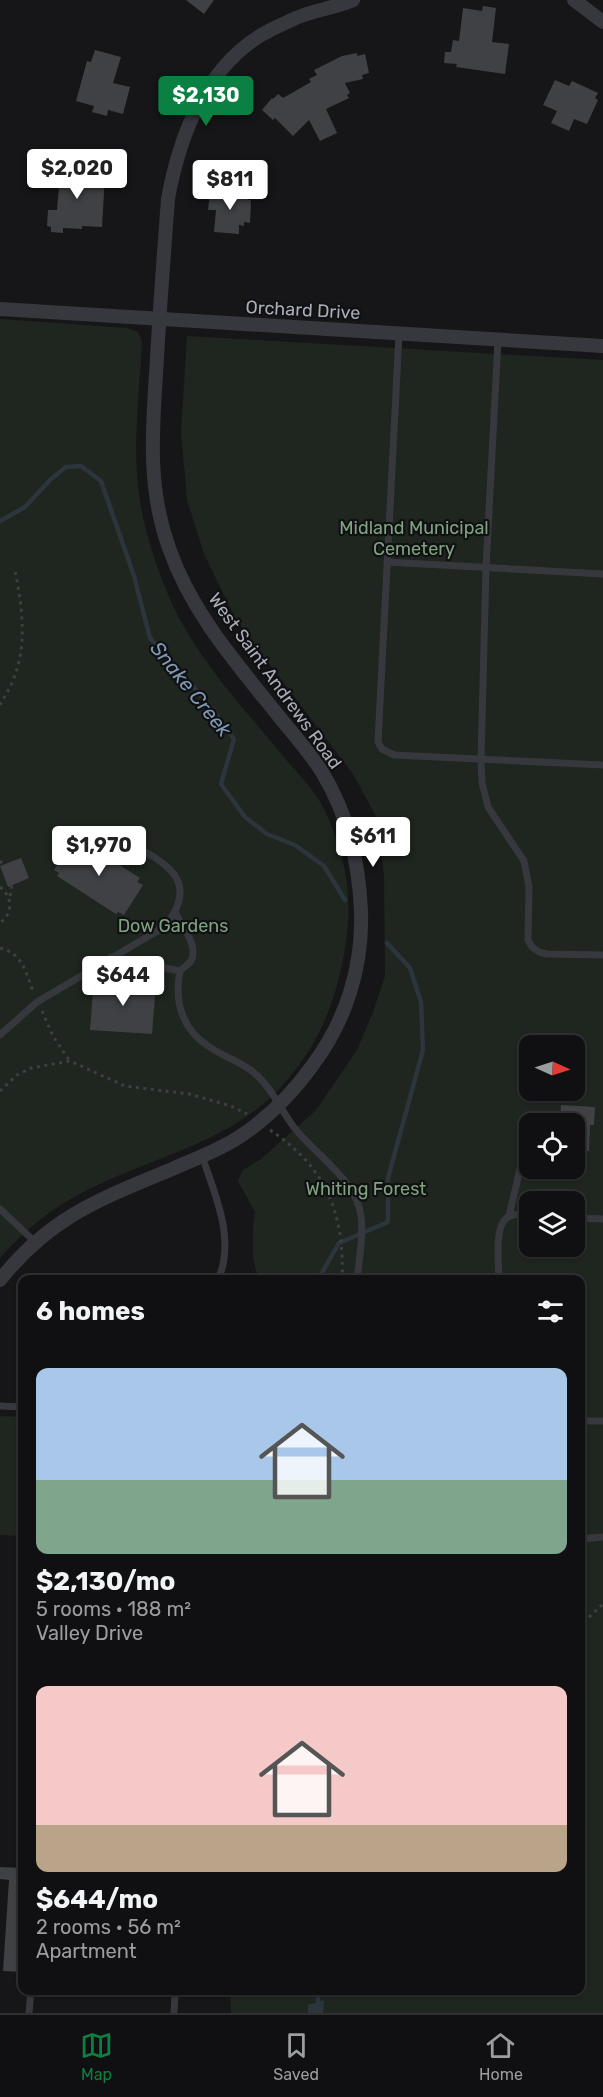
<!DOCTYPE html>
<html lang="en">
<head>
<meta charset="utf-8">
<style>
  body { margin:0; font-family:Rubik,sans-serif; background:#1e1e20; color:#f1f3f6; height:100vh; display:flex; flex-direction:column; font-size:22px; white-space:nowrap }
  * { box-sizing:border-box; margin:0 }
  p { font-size:20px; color:#9c9d9f }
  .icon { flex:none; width:33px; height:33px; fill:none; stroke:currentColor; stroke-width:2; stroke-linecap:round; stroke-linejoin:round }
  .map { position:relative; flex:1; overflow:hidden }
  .details { position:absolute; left:18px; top:1275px; width:567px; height:720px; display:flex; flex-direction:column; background:#101012; border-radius:12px; box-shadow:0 2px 4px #0004,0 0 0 2px #303032 }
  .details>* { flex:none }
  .needle { width:39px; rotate:93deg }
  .fabs { position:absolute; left:519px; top:1035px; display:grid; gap:12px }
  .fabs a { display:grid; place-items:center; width:66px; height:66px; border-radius:12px; background:#101012; box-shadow:0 2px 4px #0004,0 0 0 2px #303032; font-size:30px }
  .price { position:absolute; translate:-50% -51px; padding:0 14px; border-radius:6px; background:#fff; color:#222; font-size:20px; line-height:39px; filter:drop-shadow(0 2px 3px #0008) }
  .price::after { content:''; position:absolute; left:50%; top:36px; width:18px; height:14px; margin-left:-9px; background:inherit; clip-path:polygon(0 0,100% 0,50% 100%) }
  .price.selected { background:#0b8043; color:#fff }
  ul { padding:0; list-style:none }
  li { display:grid; align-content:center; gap:12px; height:318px; padding:0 18px }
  li span { display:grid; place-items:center; height:186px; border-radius:12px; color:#555 }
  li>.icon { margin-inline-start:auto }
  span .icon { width:108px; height:108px; fill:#fffc; stroke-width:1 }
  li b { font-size:26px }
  h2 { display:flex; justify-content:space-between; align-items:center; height:72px; padding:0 18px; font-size:26px }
  .tabs { display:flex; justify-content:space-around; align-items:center; height:84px; border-top:2px solid #303032; background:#101012; font-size:16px; color:#9c9d9f }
  .tabs a { display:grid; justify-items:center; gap:3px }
  .tabs .selected { color:#0b8043 }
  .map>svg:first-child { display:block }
</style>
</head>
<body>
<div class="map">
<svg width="603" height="2013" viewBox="0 0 603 2013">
  <rect width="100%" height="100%" fill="#161618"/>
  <g fill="#1e261f" fill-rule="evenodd">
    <path d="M0,319L127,328L138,332L142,341C140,385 134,430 137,474C139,514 152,555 167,592C192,654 242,706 284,757C297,773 314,789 323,807C347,855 354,902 344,954C335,1003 320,1041 288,1079C232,1147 142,1157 71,1199C44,1214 20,1235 0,1258Z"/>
    <path d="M187,336L603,360V2013H231L230,1991L580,1990V1280H265L256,1271L253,1257V1228L255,1212L238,1181L243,1170L261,1159L316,1110L357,1050L373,1012L385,976L384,875L377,818L353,774L236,620L204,554L187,500L181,432ZM530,1046H574V1090H530ZM530,1124H574V1168H530ZM530,1202H574V1246H530Z"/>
    <path d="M0,1416L22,1417V1536L0,1535Z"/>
  </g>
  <path fill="#2c353c" d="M324,2000L323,2013H308V2005Z"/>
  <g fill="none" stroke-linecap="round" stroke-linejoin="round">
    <g stroke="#2c353c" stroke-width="4.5">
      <path d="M0,521L25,507L51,479L66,467L81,466L101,481L134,576L150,638L206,701L234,739L221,784L245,817L267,834L295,845L324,866L345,900"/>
      <path d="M318,1280L339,1243L388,1222V1178L423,1050L421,1002L410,968L387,943"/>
      <path d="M318,2013V1990"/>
    </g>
  </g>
  <g fill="#404145">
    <path d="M186,0H214L204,14Z"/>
    <path d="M483,6L496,8L492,42L509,44L505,74L456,67L457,64L444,63L445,52H451L453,40L459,41L463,8L482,11Z"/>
    <path d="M95,50L121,57L113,83L130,87L123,114L108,110L107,116L92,112L94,106L76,101L87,61L91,62Z"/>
    <path d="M357,53V56L365,54L369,73L362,75L363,79L345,83L350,93L347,95L349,98L326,109L337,133L320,141L309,120L293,136L275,118L273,120L262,110L272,98L273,99L278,94L283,98L311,82L309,79L317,75L314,70L342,56Z"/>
    <path d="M555,80L569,86L572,81L598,93L595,98L598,100L587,124L574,119L569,131L551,123L557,111L543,105Z"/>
    <path d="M51,168L87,170V174L105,175L102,227L82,226V229L63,228V233L51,232V227L47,226L48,210H57L59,186L50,185Z"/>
    <path d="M210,192L248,194V200H251L250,223L244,222V226L239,225V234L214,232L216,210H208Z"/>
    <path d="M74,839L79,843L80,840L140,878L137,882L143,885L124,915L118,912L116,914L57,876L59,873L54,870Z"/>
    <path d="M21,858L29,878L8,887L0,866Z"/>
    <path d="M94,979L156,984L152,1034L90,1030Z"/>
    <path d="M561,1105L595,1107L594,1125H590L589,1151H574V1124H560Z"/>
    <path d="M0,1867L22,1868V1972L3,1971L9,1880L0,1879Z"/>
  </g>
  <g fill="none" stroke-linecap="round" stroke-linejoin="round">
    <g stroke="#3d3f44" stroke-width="3" stroke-dasharray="3 4.5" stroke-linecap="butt">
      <path d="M0,705C4,697 10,689 13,680C28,645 22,607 15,570"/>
      <path d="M0,861L3,865"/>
      <path d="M0,887C13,898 13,913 0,923"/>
      <path d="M10,896L12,885"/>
      <path d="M0,948C24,954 26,974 34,994"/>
      <path d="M42,1011L53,1036L69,1060"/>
      <path d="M0,1091L17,1075L31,1068L70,1061L125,1086L189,1094L231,1106L247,1114"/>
      <path d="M270,1130C326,1167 345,1214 342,1280"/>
      <path d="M580,1629L587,1619L603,1604"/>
      <path d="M0,1873L9,1874"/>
    </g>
    <g stroke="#37383d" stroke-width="7">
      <path d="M399,334L378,742L382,749L394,755L603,765"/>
      <path d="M498,340L486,568L481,759L482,783L488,807L524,861L529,887L528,940L532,947L539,952L547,954L603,955"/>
      <path d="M387,562L603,574"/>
      <path d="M176,914C182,925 199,947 191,961C189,964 183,968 180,971C174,1001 182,1029 208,1046C222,1056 239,1061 252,1071C271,1086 279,1107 293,1126C313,1153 357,1180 361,1216C364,1234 359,1260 357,1280"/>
      <path d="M111,957L180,971"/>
      <path d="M0,1035L37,1002L164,927C209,873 150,856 109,833"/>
      <path d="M202,1156C215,1195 236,1239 218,1280"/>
      <path d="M0,1209L34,1241"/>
      <path d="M509,1216L530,1126"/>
      <path d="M574,1218L603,1219"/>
      <path d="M499,1280C499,1264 493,1222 510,1216C516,1213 523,1215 530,1215"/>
      <path d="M0,1406L22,1407"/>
      <path d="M580,1421H603"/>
      <path d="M580,1539L603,1537"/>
      <path d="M29,2013L31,1990"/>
      <path d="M174,2013L175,1995"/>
    </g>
    <g stroke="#37383d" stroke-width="14">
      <path d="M574,0L603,22"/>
      <path d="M0,309L603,346"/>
      <path d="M0,1280C50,1217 98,1200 170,1170C192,1160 215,1152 236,1139C266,1120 291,1095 312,1066C346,1021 363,967 361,911C359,863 347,813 322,772C310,753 295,736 281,719C238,665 192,614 169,548C146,484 153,424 157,358C160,305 164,252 168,199C179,138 204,72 258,37C269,30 283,24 296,18C314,10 335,8 353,0"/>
    </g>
  </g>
  <g text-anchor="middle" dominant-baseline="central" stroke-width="4.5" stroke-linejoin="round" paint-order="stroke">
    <g font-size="18" fill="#a8adb8" stroke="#111113">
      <text transform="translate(303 310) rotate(3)">Orchard Drive</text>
      <text transform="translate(275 681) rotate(54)">West Saint Andrews Road</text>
    </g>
    <g font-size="18" fill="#7fa381" stroke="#111113">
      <text x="414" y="528">Midland Municipal<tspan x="414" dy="21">Cemetery</tspan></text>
      <text x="173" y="926">Dow Gardens</text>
      <text x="366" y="1189">Whiting Forest</text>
    </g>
    <g font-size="20" font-style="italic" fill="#7f9bb3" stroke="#111113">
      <text transform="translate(191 689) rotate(51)">Snake Creek</text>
    </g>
  </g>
</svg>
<div class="fabs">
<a><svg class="needle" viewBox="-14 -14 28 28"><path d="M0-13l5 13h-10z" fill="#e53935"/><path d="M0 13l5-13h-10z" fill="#9c9d9f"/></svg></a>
<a><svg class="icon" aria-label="locate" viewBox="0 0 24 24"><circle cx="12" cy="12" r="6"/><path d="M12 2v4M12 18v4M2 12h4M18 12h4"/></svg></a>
<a><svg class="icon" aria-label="layers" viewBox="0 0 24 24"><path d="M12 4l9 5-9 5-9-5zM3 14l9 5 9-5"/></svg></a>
</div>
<b class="price selected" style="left:206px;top:127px">$2,130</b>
<b class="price" style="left:77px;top:200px">$2,020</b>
<b class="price" style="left:230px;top:211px">$811</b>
<b class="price" style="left:373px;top:868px">$611</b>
<b class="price" style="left:99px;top:877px">$1,970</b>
<b class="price" style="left:123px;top:1007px">$644</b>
<section class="details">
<h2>6 homes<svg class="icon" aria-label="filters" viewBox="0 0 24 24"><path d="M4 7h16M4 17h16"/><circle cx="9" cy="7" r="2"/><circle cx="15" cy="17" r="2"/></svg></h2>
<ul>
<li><span style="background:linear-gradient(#a9c7e8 60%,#7fa58c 0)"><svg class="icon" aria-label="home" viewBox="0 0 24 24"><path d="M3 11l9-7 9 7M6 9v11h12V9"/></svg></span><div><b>$2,130/mo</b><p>5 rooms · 188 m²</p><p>Valley Drive</p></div></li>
<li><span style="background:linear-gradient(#f6c9c9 75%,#b9a48a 0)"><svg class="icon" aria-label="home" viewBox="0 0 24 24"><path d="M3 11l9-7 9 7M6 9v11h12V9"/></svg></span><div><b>$644/mo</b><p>2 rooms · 56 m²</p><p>Apartment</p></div></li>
</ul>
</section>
</div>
<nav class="tabs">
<a class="selected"><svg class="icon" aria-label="map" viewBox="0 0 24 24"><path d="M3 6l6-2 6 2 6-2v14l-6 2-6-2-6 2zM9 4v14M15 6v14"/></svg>Map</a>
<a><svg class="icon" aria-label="saved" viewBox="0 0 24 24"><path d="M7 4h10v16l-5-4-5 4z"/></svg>Saved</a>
<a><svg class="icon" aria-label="home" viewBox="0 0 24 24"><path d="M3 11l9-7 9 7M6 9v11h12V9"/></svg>Home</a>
</nav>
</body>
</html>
